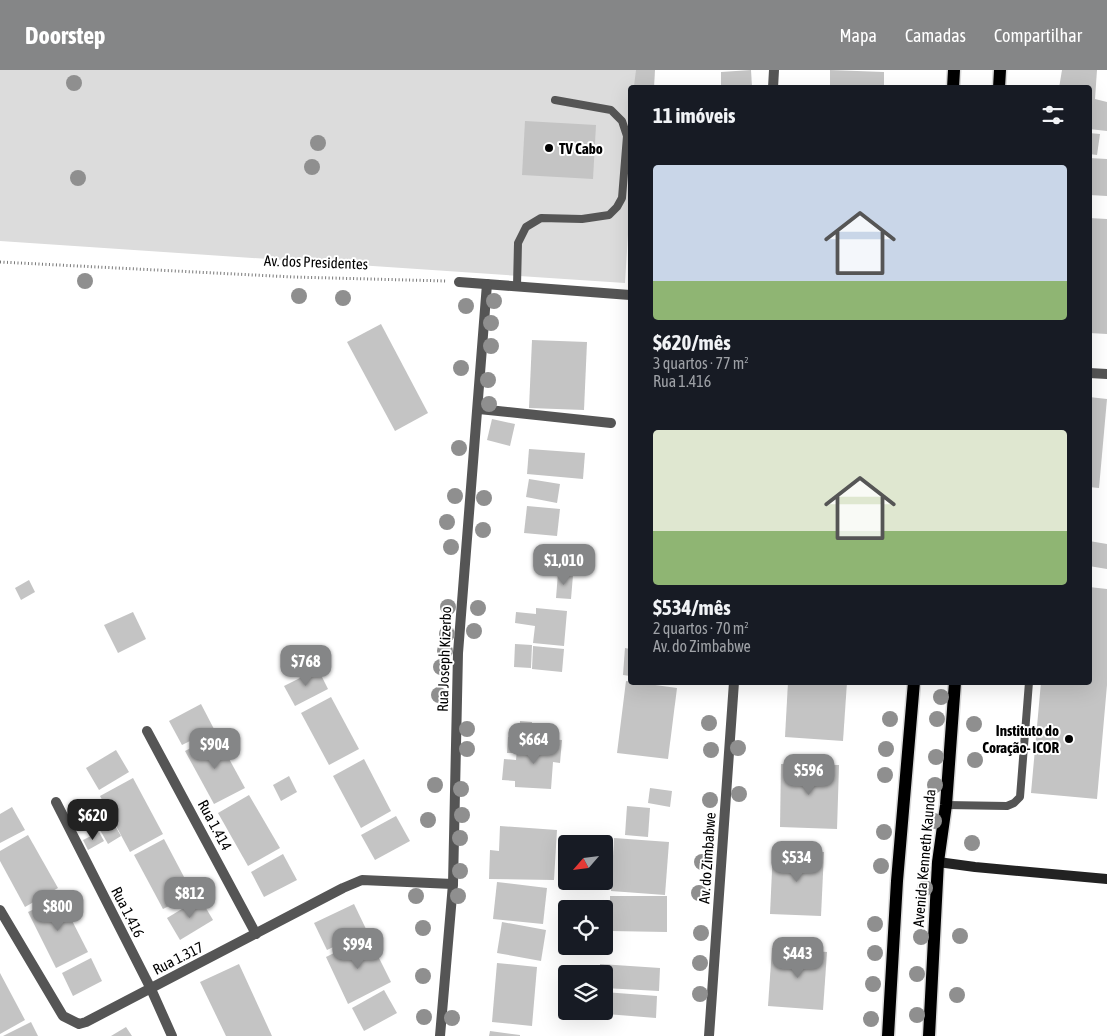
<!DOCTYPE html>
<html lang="pt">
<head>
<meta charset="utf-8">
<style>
  body { margin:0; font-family:"Asap Condensed",sans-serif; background:#20242c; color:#f1f3f6; height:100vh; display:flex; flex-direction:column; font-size:19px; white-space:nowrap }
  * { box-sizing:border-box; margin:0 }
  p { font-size:16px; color:#9ea1a6 }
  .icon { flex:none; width:28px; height:28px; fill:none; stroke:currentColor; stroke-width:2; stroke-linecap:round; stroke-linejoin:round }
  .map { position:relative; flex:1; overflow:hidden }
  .sheet { position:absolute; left:628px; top:15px; width:464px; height:600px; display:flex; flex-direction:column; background:#171b24; border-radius:5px; box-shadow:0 5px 20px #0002 }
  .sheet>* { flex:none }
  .needle { width:32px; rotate:242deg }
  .fabs { position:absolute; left:558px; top:765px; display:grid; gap:10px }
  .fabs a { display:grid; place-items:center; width:55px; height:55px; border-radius:5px; background:#171b24; box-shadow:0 5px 20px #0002; font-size:25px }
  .price { position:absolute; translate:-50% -42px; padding:0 11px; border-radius:10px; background:#858687; color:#fff; font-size:16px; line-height:32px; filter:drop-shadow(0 1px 2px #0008) }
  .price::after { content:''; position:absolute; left:50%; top:30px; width:15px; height:11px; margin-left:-8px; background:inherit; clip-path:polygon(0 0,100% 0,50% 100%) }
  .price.selected { background:#222; color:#fff }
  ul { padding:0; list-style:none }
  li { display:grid; align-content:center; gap:10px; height:265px; padding:0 25px }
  li span { display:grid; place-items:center; height:155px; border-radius:5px; color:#555 }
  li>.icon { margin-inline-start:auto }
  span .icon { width:90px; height:90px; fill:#fffc; stroke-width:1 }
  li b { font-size:21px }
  h2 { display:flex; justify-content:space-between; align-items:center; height:60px; padding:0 25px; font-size:21px }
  header { display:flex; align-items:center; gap:30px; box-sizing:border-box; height:70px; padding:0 25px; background:#858687; color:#fff }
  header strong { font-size:24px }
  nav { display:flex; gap:28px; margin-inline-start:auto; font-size:18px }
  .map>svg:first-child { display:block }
</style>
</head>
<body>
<header>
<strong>Doorstep</strong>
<nav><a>Mapa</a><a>Camadas</a><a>Compartilhar</a></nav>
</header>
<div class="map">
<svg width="1107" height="966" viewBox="0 0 1107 966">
  <rect width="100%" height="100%" fill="#fff"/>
  <path fill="#dcdcdc" d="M0,0H638L637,17L630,18V132L625,213L0,171Z"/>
  <g fill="#c4c4c4">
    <path d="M636,0H655L654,18L634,16Z"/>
    <path d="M751,0L752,17L721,18V2Z"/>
    <path d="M830,0L884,2V18H830Z"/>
    <path d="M1062,0H1097L1095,29L1107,32V61L1089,59V18H1059Z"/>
    <path d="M525,51L596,55L593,109L522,105Z"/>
    <path d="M1089,63L1100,64L1097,85L1089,84Z"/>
    <path d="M1089,88L1107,89V126L1089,125Z"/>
    <path d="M1089,148L1107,149V264L1089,263Z"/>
    <path d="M381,254L428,343L395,361L347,272Z"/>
    <path d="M532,270L587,272L584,340L529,338Z"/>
    <path d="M1089,327L1107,329L1099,418L1089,417Z"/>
    <path d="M492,349L515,354L510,376L487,370Z"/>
    <path d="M529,379L585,383L583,409L527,404Z"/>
    <path d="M529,409L560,414L557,433L526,427Z"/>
    <path d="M527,436L560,439L557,466L524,463Z"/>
    <path d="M1089,471L1107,474V499L1089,496Z"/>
    <path d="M558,503L573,505L571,529L556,528Z"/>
    <path d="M29,510L35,522L21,530L15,518Z"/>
    <path d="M1089,517L1107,519V615L1097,729L1031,723L1041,612H1089Z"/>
    <path d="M536,538L567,541L564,576L533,573L535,556L515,553L516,542L536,544Z"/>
    <path d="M133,542L146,569L118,583L104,555Z"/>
    <path d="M515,574L532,575L531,598L514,597Z"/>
    <path d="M533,576L564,579L562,602L532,599Z"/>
    <path d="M625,578L630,579V606L623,605Z"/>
    <path d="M318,599L328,619L295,636L284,616Z"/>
    <path d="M626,611L677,618L668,689L617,683Z"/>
    <path d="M788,612H847L843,671L785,667Z"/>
    <path d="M331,627L359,679L329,695L301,643Z"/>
    <path d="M201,634L214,659L182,675L169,651Z"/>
    <path d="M520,651L532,652L530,675H515L514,683H507L508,667H519Z"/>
    <path d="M216,665L245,718L214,734L185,681Z"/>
    <path d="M536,668L562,670L560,693L553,692L551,719L515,717V711L502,710L504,689L516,690L517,679L535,680Z"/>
    <path d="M116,680L129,702L99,720L86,698Z"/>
    <path d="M364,689L391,741L361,758L333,706Z"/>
    <path d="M781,694L839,695L837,759L780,757Z"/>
    <path d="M289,706L297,722L281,731L273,715Z"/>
    <path d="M133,708L163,764L130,782L100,726Z"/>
    <path d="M650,718L672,721L670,737L648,733Z"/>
    <path d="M249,725L280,778L248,796L218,743Z"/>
    <path d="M627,736L650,738L648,767L625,765Z"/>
    <path d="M12,737L25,760L0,773V744Z"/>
    <path d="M396,746L410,771L375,790L361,765Z"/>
    <path d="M113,752L121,766L108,774L100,760Z"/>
    <path d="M500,756L557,760L554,810L489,809L490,780L499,781Z"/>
    <path d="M99,762L104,771L88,780L83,770Z"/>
    <path d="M28,765L58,818L25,837L0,791V781Z"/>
    <path d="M614,768L669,772L665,825L611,821Z"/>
    <path d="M164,769L193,824L163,839L134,785Z"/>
    <path d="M773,779L824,782L821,846L770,844Z"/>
    <path d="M283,784L297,810L264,827L251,802Z"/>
    <path d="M497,812L547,818L543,854L493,849Z"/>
    <path d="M610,826H667V862L610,861Z"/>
    <path d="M60,827L88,882L56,898L28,842Z"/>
    <path d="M200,828L213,850L180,870L167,848Z"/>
    <path d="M354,834L367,861L327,880L314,853Z"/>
    <path d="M502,852L546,860L541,891L497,883Z"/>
    <path d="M368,866L391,912L348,934L326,887Z"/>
    <path d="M772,878L827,882L823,940L768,936Z"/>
    <path d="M91,888L102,911L73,926L62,903Z"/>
    <path d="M497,893L537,897L532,956L492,952Z"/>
    <path d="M239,894L272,966H226L200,912Z"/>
    <path d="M600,894L660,898L659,921L604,918V904H600Z"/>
    <path d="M0,903L25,950L0,964Z"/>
    <path d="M384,920L397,943L364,961L352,938Z"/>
    <path d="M604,922L657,926L656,948L594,943L604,941Z"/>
    <path d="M31,952L38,966H3Z"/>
    <path d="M126,957L132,966H111Z"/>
    <path d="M490,961L520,965V966H489Z"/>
  </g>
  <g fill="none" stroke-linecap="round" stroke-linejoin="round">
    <g stroke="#dbdbdb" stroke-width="15">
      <g id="primary">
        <path d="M953,18L954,0"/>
        <path d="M999,18L1000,0"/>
        <path d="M888,966L897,811L914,612"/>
        <path d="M929,966L938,792L946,735L955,612"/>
      </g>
    </g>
    <path stroke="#777" stroke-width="3" stroke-dasharray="1 2.5" stroke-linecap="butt" d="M0,192L293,207L446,211"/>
    <g stroke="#555" stroke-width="8">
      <path d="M517,216L518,173L526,157L541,148L582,149L609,145L617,137L622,128L627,66L622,51L611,40L555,30"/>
      <path d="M946,735L1007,736L1014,733L1020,727L1029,612"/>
    </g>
    <g stroke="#555" stroke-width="10">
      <path d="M773,18L774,0"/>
      <path d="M459,212L630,225"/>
      <path d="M1089,303L1107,304"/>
      <path d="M479,339L611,353"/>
      <path d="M147,661L256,864"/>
      <path d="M56,732L151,919L172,966"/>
      <path d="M0,840L63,946L79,954L86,952L343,818L362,810L453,814"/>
      <path d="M440,966L453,814L458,583L487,214"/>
      <path d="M709,966L734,612"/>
    </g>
    <path stroke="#222" stroke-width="10" d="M938,792L975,797L1107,809"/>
    <use href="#primary" stroke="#000" stroke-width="12"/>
  </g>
  <g fill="#8f8f8f">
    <circle cx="74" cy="13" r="8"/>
    <circle cx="318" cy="73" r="8"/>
    <circle cx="312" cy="97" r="8"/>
    <circle cx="78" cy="108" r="8"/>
    <circle cx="85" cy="211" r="8"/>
    <circle cx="299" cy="226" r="8"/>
    <circle cx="343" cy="228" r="8"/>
    <circle cx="494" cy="231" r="8"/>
    <circle cx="466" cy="236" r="8"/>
    <circle cx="491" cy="253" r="8"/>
    <circle cx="491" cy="276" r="8"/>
    <circle cx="461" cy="298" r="8"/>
    <circle cx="488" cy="310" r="8"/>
    <circle cx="489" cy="334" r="8"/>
    <circle cx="459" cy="378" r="8"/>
    <circle cx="455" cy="426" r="8"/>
    <circle cx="484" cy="428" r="8"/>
    <circle cx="447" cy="452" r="8"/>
    <circle cx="483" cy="460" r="8"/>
    <circle cx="451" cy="477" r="8"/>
    <circle cx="448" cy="537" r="8"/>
    <circle cx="478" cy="538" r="8"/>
    <circle cx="474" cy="561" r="8"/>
    <circle cx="447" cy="564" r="8"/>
    <circle cx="445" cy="581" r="8"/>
    <circle cx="441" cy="597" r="8"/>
    <circle cx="439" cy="625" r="8"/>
    <circle cx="941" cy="627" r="8"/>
    <circle cx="890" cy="649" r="8"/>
    <circle cx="937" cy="649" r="8"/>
    <circle cx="709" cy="653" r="8"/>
    <circle cx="974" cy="654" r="8"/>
    <circle cx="467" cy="659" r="8"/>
    <circle cx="738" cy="678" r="8"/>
    <circle cx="467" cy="679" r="8"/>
    <circle cx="886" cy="679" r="8"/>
    <circle cx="711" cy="680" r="8"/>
    <circle cx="936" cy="687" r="8"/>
    <circle cx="975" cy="690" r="8"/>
    <circle cx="885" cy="705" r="8"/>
    <circle cx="435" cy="715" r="8"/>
    <circle cx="935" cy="715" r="8"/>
    <circle cx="461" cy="719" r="8"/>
    <circle cx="739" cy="724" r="8"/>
    <circle cx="710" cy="730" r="8"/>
    <circle cx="462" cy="745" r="8"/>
    <circle cx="428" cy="750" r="8"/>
    <circle cx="934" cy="751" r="8"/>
    <circle cx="884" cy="762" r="8"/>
    <circle cx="460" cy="768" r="8"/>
    <circle cx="972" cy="773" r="8"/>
    <circle cx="702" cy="792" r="8"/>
    <circle cx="881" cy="796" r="8"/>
    <circle cx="460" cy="801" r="8"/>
    <circle cx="925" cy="818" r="8"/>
    <circle cx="699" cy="823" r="8"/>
    <circle cx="416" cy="826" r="8"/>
    <circle cx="458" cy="826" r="8"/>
    <circle cx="875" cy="854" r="8"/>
    <circle cx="423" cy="858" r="8"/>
    <circle cx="701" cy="863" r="8"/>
    <circle cx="960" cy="866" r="8"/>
    <circle cx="921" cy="867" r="8"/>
    <circle cx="875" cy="883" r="8"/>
    <circle cx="700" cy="893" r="8"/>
    <circle cx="917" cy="904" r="8"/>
    <circle cx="423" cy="906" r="8"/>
    <circle cx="873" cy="914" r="8"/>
    <circle cx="700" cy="924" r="8"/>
    <circle cx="957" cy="925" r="8"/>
    <circle cx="917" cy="945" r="8"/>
    <circle cx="424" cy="947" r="8"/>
    <circle cx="452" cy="948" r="8"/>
    <circle cx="871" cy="949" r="8"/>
  </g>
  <g fill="#000" stroke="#fff" stroke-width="2">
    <circle cx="549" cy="78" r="5"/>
    <circle cx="1069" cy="669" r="5"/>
  </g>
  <g text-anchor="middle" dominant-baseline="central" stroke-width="4" stroke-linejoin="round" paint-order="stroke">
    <g font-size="15" font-weight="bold" fill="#000" stroke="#fff" text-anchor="start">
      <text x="559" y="78">TV Cabo</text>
      <text x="1059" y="660" text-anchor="end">Instituto do<tspan x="1059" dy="17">Coração- ICOR</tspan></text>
    </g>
    <g font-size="15" fill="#000" stroke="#fff">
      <text transform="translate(316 192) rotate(2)">Av. dos Presidentes</text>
      <text transform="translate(444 589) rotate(-88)">Rua Joseph Kizerbo</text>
      <text transform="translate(215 755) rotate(62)">Rua 1.414</text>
      <text transform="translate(707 788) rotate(-86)">Av. do Zimbabwe</text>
      <text transform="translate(924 788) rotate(-85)">Avenida Kenneth Kaunda</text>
      <text transform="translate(128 842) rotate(63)">Rua 1.416</text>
      <text transform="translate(178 888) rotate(-27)">Rua 1.317</text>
    </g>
  </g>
</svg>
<div class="fabs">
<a><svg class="needle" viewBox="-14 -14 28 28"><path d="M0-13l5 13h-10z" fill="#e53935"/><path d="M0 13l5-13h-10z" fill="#9ea1a6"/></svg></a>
<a><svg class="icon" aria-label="locate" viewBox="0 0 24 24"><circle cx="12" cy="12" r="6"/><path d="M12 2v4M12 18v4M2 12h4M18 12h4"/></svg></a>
<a><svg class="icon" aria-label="layers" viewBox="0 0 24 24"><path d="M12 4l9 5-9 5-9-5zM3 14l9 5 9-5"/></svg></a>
</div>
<b class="price" style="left:564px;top:516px">$1,010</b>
<b class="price" style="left:306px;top:617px">$768</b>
<b class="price" style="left:534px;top:695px">$664</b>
<b class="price" style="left:215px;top:700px">$904</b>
<b class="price" style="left:809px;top:726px">$596</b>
<b class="price selected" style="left:93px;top:771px">$620</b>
<b class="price" style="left:797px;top:813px">$534</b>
<b class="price" style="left:190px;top:849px">$812</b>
<b class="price" style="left:58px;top:862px">$800</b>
<b class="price" style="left:358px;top:900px">$994</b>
<b class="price" style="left:798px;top:909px">$443</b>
<section class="sheet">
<h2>11 imóveis<svg class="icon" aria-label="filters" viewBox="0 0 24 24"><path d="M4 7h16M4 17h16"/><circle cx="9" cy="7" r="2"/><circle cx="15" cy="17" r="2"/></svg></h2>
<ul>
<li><span style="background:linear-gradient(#c9d6e8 75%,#8fb573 0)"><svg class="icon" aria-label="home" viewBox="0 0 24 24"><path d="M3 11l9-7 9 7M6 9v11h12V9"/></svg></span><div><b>$620/mês</b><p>3 quartos · 77 m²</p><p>Rua 1.416</p></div></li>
<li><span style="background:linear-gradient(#dfe7d0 65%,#8fb573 0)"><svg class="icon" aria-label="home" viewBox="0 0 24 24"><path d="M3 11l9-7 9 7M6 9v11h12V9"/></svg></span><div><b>$534/mês</b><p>2 quartos · 70 m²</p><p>Av. do Zimbabwe</p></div></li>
</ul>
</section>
</div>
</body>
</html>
